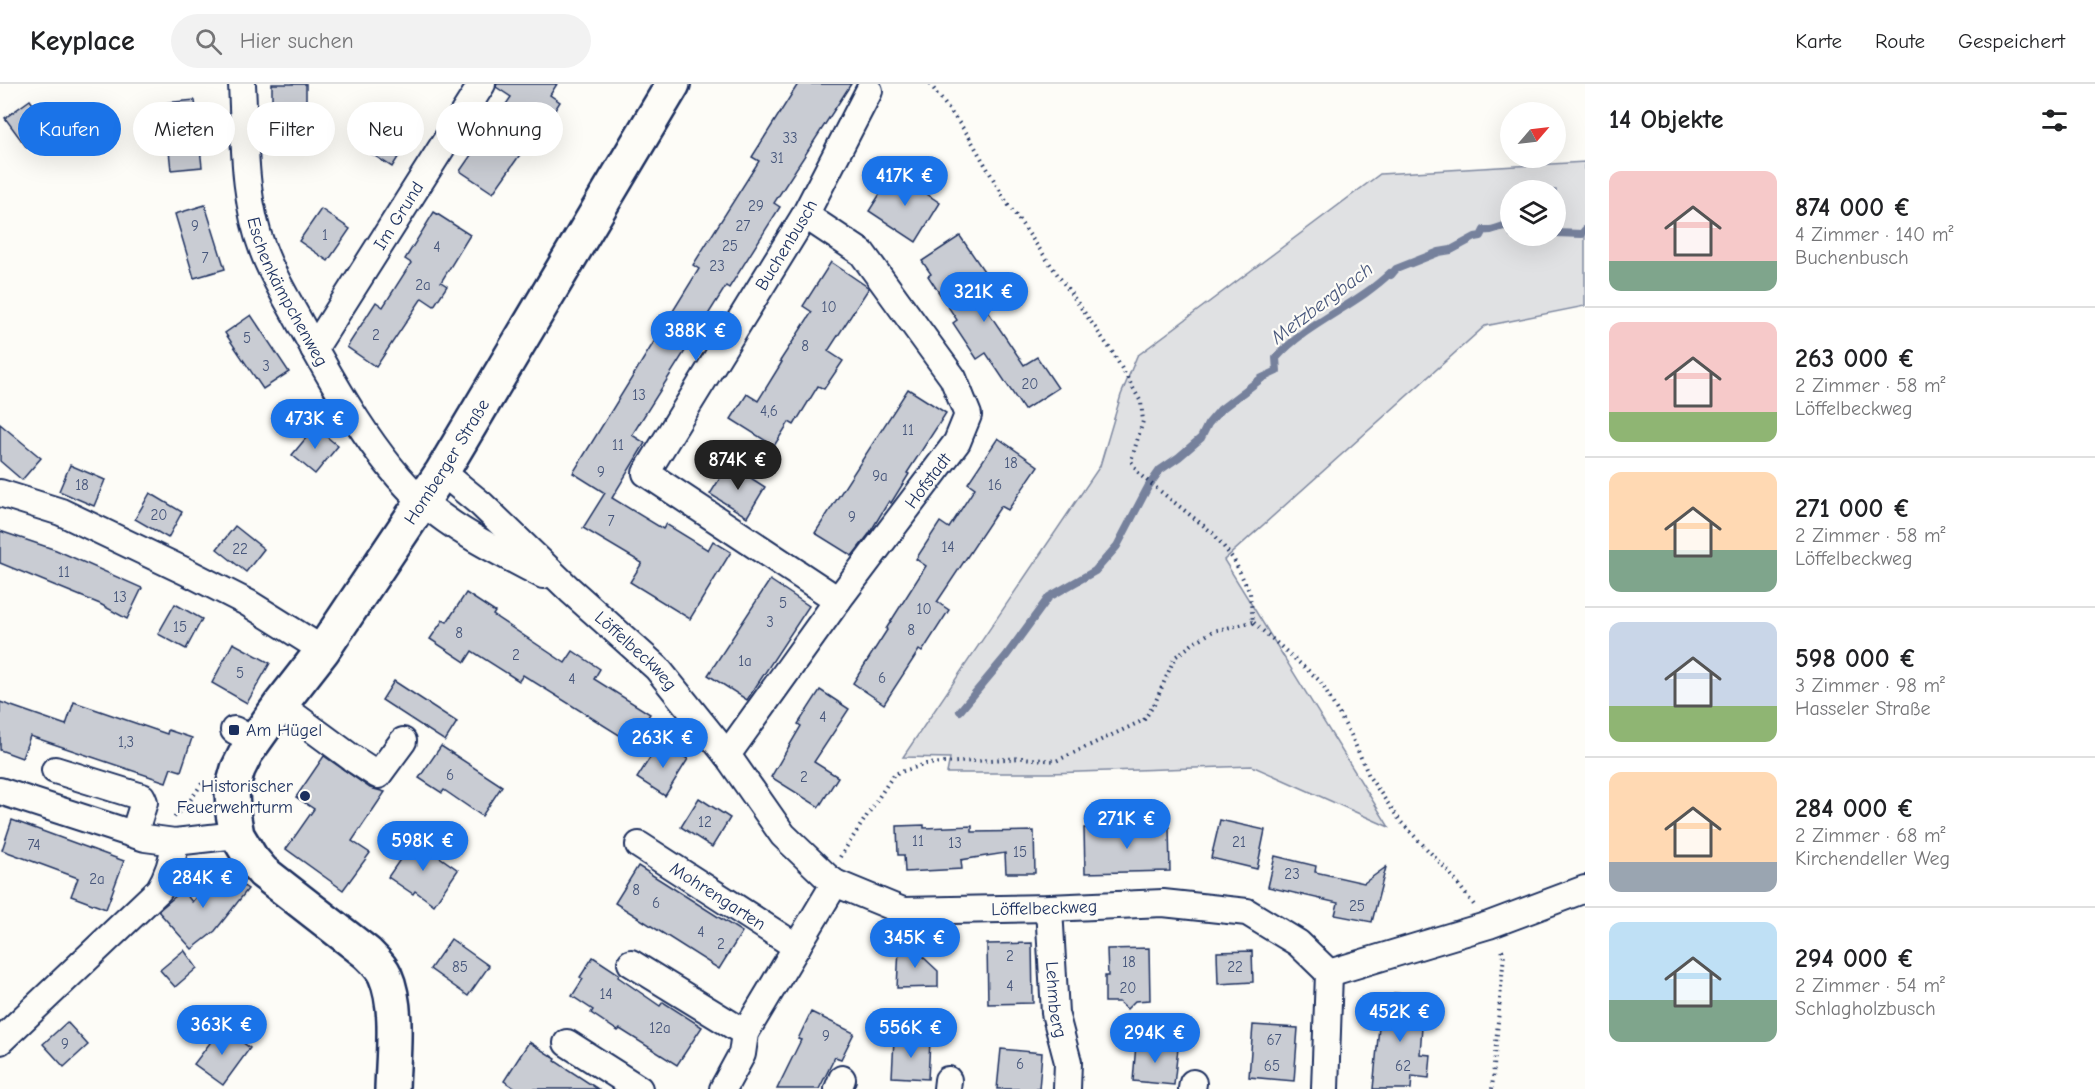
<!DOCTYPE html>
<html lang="de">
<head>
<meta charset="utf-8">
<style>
  body { margin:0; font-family:"Comic Neue",sans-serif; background:#f2f2f2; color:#202124; height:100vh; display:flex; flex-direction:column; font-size:22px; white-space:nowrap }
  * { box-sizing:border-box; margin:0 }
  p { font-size:20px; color:#757577 }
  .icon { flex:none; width:33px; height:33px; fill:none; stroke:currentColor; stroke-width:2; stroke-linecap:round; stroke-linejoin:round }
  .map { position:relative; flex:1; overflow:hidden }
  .panel { display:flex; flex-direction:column; background:#fff; width:510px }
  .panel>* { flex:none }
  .hud { position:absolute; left:18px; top:18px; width:570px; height:54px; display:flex; gap:12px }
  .needle { width:39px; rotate:62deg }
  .fabs { position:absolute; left:1500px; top:18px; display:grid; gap:12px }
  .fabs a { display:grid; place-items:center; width:66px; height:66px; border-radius:50%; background:#fff; box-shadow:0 6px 24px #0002; font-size:30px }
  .price { position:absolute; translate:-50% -51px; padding:0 14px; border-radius:21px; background:#1a73e8; color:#fff; font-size:20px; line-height:39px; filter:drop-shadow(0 2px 3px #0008) }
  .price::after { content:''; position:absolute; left:50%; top:36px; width:18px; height:14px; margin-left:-9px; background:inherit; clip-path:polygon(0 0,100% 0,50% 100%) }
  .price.selected { background:#222; color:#fff }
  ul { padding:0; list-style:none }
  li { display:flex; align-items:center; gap:18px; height:150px; padding:0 24px }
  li+li { border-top:2px solid #e0e0e0 }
  li span { display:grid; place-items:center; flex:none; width:168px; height:120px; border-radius:12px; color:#555 }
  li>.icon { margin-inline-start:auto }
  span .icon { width:72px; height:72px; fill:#fffc; stroke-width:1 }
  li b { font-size:26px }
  h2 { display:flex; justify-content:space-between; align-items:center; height:72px; padding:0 24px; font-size:26px }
  .pill { padding:0 21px; border-radius:27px; background:#fff; box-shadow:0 6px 24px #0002; font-size:21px; line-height:54px }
  .pill.selected { background:#1a73e8; color:#fff }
  header { display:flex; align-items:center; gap:36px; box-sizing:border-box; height:84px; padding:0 30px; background:#fff; border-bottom:2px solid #e0e0e0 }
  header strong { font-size:28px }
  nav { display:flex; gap:33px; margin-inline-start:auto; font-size:21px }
  .search { width:420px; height:54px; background:#f2f2f2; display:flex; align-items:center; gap:15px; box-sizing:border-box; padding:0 21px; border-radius:33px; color:#757577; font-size:22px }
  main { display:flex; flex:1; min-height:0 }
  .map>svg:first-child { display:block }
</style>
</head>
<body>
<header>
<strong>Keyplace</strong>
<div class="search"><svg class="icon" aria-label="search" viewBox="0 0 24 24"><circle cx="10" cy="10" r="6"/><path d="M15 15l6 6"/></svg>Hier suchen</div>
<nav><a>Karte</a><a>Route</a><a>Gespeichert</a></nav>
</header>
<main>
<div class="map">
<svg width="1585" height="1005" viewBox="0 0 1585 1005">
  <rect width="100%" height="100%" fill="#fdfcf7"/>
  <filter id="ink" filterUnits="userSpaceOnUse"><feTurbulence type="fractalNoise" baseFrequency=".0167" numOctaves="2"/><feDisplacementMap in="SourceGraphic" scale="12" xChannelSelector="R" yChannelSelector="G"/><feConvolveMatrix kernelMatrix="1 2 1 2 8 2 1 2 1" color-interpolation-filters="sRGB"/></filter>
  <g filter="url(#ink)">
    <path fill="#e0e1e3" stroke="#7e88a0" stroke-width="1.5" fill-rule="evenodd" d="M1585,78V222L1485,242L1224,476L1389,743L1252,682L1050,689H947L950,674L903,673L1100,382L1121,311L1137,272L1380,90ZM1510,106H1556V152H1510Z"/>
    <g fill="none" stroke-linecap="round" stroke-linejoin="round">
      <g stroke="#76819c" stroke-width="8">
        <path d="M1556,149L1582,150L1585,146"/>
        <path d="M960,627L1006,572L1049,513L1095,487L1117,462L1148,403L1160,386L1179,373L1201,354L1208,340L1220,326L1262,294L1277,287L1276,274C1308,238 1356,222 1390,189L1391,191L1396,185L1439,168L1451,166L1475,153L1481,152L1484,146C1496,148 1500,140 1510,142"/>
      </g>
    </g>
    <g fill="#c9ccd3" stroke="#1b2f5e" stroke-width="1.5">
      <rect x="272" y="0" width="34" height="61"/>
      <path d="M497,0H557L550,11L560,18L548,37L545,35L493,109L460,87L511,13L496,3Z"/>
      <path d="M798,0H851L774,119L780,123L729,204L726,202L632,351L645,359L612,414L663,445L666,440L708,466L713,457L731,468L690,535L630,498L642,479L583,444L605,409L573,389L699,185L693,181L759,77L752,73Z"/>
      <path d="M30,16L52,46L27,64L5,34Z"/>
      <path d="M195,16L202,83L171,86L164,19Z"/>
      <path d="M385,30L414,48L392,83L364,65Z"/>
      <path d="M894,88L940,119L916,158L869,127Z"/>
      <path d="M205,121L225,185L194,194L175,130Z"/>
      <path d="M321,125L350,145L328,177L299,157Z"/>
      <path d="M434,128L470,151L441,198L447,202L434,222L422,214L376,283L347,263L376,218L383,223L411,179L405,175Z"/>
      <path d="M960,152L986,190L970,201L1024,281L1037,273L1058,304L1024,326L986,269L977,275L953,239L957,236L928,192L931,190L922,177Z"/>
      <path d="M831,178L869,204L828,267L843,277L824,305L818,302L794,341L789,338L774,362L731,335L747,310L758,317L782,278L780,277L812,228L803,222Z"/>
      <path d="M251,231L289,288L263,305L225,249Z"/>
      <path d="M908,305L946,329L907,389L909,390L891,419L889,417L869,450L852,472L815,449Z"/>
      <path d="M0,340L41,374L22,396L0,377Z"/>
      <path d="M315,343L338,362L315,390L292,371Z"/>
      <path d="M998,354L1038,382L1008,426L1001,422L937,518L949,526L922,568L919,566L884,620L853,599L887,546L886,545L926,482L916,475L940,438L949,444L975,404L968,399Z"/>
      <path d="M729,380L765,403L747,433L710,410Z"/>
      <path d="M70,381L105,396L94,422L59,407Z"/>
      <path d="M150,409L182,428L168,454L135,435Z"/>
      <path d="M235,442L264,465L246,488L217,465Z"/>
      <path d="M0,447L56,466L142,504L127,535L100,520L0,479Z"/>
      <path d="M770,496L809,522L747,616L708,591Z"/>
      <path d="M466,509L495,528L493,531L565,579L573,567L600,585L594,595L650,630L632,659L523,591L519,597L472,567L465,578L430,555L443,536L447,538Z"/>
      <path d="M175,520L202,535L186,565L158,550Z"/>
      <path d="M233,559L270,579L247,619L212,599Z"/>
      <path d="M394,597L457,638L445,657L382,616Z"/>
      <path d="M820,606L849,625L814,678L838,693L819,723L771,693L801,642L798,640Z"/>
      <path d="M0,618L66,641L74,618L167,650L168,646L192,654L181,687L171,684L166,698L30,652L22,674L0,666Z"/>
      <path d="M660,658L688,675L665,712L637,694Z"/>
      <path d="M441,662L502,702L482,732L444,706L442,709L419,694Z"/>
      <path d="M324,672L370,704L385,708L352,757L370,769L343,806L286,765L314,725L296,713Z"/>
      <path d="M699,714L730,734L712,763L681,743Z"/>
      <path d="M12,736L124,777L106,825L71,812L78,794L2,766Z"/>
      <path d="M1220,736L1265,746L1257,785L1211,774Z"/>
      <path d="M924,741V744L972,742V748L1034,747L1035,789H1006L1005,769L961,776L962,785L905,788L904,771H898L897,742Z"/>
      <path d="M1113,743V745L1169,743L1170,787L1085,789L1084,744Z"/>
      <path d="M414,755L458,786L434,821L415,807L413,810L388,793Z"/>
      <path d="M1275,772L1316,782L1315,788L1364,799L1386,783L1372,838L1335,831L1338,819L1268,803Z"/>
      <path d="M638,782L742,848L719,885L615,819Z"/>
      <path d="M224,789L248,805L215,847L192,865L158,827L183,806L192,818L212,792Z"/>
      <path d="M451,855L489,882L468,912L430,885Z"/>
      <path d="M1032,859L1033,919L988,920L987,860Z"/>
      <path d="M922,862V872L938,887V903L897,904L899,863Z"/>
      <path d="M1149,864L1150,916L1135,917L1127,925L1119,918H1105V892H1108L1107,865Z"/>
      <path d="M184,866L197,884L175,903L160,886Z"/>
      <path d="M1252,867L1253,898L1218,900L1217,868Z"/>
      <path d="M593,873L619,890L618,893L660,922L663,918L702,943L677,981L620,945L618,947L591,929L593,926L572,912L583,895L580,893Z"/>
      <path d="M1394,909L1413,911V915L1424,916L1420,970L1431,971L1429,994L1412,992L1411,1005H1373L1379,943H1375L1377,915L1394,916Z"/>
      <path d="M811,928L854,949L841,975L835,973L819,1005H777L801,956L798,955Z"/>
      <path d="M67,938L88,961L64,983L43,960Z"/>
      <path d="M1253,941L1298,944L1294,997L1249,993Z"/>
      <path d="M222,943L250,964L223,1001L194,980Z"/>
      <path d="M894,955L930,957L928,995L892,993Z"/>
      <path d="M529,958L556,975L555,977L598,1005H516L504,997Z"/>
      <path d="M1136,960L1178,964L1174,1001L1133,997Z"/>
      <path d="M1001,965L1042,969L1039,1005H997Z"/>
    </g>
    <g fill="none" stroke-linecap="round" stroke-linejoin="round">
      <g stroke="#1b2f5e" stroke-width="30">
        <g id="minor">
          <path id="s1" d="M242,0C245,55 243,114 263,166C272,191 287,215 300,239C332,297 374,374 423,418C459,449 501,469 543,491"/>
          <path id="s2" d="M314,265L482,0"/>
          <path id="s3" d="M442,388L481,420L570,506L657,584L727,671L783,751L827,793L835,799L903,827L1049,824L1163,819L1247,828L1298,859L1329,889L1489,841L1585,805"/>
          <path d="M0,409L61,428L189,489L248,519L323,566"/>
          <path id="s4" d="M838,516L646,389L805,131L869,7"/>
          <path d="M280,621L352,674L378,691L403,657"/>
          <path d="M234,646L254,657"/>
          <path id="s5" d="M727,671L838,516L957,358L968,331L953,294L862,169L805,131"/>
          <path d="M55,686L142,713L144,718L134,750"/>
          <path d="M0,707L145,754L175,758L237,751"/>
          <path id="s6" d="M639,761L797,863"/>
          <path id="s7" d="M1049,824L1055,929L1068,978L1067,1005"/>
          <path d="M631,879L745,949"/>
          <path d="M0,957L159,806C169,790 173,776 175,758"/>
          <path d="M567,959L639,1005"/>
          <path d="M723,1005L742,970L745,949L835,799"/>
          <path d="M838,1005L842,995"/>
          <path d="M947,1005L948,996"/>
          <path d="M1192,1005L1193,999"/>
          <path d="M1325,1005L1329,889"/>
        </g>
      </g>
      <g stroke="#1b2f5e" stroke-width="38">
        <g id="major">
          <path id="s8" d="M392,1005C393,971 399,922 385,891C381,882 374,876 367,869L263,788L251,774L237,751L233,729L232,706L238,685L246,669L280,621L323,566L442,388L673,0"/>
        </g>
      </g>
      <g stroke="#1b2f5e" stroke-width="4" stroke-dasharray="1.5 4.5" stroke-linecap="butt">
        <path d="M930,0L968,51L1007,119L1113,269L1141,318L1143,337L1131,377L1140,391L1214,450L1234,476L1250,509L1253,538L1320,597L1351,651L1370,694L1401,738L1448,787L1474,821"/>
        <path d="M174,733L189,718L203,698"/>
        <path d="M840,773L894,690L926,680L1022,674L1056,677L1144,636L1155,619L1175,573L1194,559L1213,547L1253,538"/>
        <path d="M1492,1005L1504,870L1500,863"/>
      </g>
      <use href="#minor" stroke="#fdfcf7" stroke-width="26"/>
      <use href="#major" stroke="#fdfcf7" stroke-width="33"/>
    </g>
  </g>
  <g fill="#1b2f5e" stroke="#fdfcf7" stroke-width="2">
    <rect x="228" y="640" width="12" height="12" rx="3"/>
    <circle cx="305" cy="712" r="6"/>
  </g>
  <g text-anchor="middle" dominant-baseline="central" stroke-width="4.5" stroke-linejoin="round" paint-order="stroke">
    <g font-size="15" fill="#46567b">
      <text x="790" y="54">33</text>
      <text x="777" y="74">31</text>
      <text x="756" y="122">29</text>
      <text x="195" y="142">9</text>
      <text x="743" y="142">27</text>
      <text x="325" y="151">1</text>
      <text x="730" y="162">25</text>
      <text x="437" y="163">4</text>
      <text x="205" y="174">7</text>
      <text x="717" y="182">23</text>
      <text x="423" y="201">2a</text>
      <text x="829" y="223">10</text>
      <text x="376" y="251">2</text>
      <text x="247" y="254">5</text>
      <text x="805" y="262">8</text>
      <text x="266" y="282">3</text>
      <text x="1030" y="300">20</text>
      <text x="639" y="311">13</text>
      <text x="769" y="327">4,6</text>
      <text x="908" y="346">11</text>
      <text x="618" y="361">11</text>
      <text x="1011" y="379">18</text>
      <text x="601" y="388">9</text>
      <text x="880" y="392">9a</text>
      <text x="82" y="401">18</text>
      <text x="995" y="401">16</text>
      <text x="159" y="431">20</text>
      <text x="852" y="433">9</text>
      <text x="611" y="437">7</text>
      <text x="948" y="463">14</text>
      <text x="240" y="465">22</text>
      <text x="64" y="488">11</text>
      <text x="120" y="513">13</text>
      <text x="783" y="519">5</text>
      <text x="924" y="525">10</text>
      <text x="770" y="538">3</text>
      <text x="180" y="543">15</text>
      <text x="911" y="546">8</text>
      <text x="459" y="549">8</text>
      <text x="516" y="571">2</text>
      <text x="745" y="577">1a</text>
      <text x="240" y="589">5</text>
      <text x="882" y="594">6</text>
      <text x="572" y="595">4</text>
      <text x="823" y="633">4</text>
      <text x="126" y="658">1,3</text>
      <text x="450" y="691">6</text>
      <text x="804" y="693">2</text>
      <text x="705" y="738">12</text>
      <text x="918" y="757">11</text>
      <text x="1239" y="758">21</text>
      <text x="955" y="759">13</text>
      <text x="34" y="761">74</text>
      <text x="1020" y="768">15</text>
      <text x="1292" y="790">23</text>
      <text x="97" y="795">2a</text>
      <text x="636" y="806">8</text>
      <text x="656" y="819">6</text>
      <text x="1357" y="822">25</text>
      <text x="701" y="848">4</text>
      <text x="721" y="860">2</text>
      <text x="1010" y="872">2</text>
      <text x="1129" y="878">18</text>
      <text x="460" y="883">85</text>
      <text x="1235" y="883">22</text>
      <text x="1010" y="902">4</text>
      <text x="1128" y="904">20</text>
      <text x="606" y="910">14</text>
      <text x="660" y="944">12a</text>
      <text x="826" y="952">9</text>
      <text x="1274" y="956">67</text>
      <text x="65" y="960">9</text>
      <text x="1020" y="980">6</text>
      <text x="1272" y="982">65</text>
      <text x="1403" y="982">62</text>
    </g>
    <g font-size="18" fill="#1b2f5e" stroke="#fdfcf7">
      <text stroke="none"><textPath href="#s2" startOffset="158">Im Grund</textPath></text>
      <text stroke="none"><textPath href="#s4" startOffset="498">Buchenbusch</textPath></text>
      <text stroke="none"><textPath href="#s1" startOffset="216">Eschenkämpchenweg</textPath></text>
      <text stroke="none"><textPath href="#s8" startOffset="760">Homberger Straße</textPath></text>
      <text stroke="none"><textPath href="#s5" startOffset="340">Hofstadt</textPath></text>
      <text stroke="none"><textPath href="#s3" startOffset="264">Löffelbeckweg</textPath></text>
      <text stroke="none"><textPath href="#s6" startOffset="94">Mohrengarten</textPath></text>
      <text stroke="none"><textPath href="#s3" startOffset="786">Löffelbeckweg</textPath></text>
      <text stroke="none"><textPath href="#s7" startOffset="92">Lehmberg</textPath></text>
    </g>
    <g font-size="18" fill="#1b2f5e" stroke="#fdfcf7" text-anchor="start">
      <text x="246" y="646">Am Hügel</text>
      <text x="293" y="702" text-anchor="end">Historischer<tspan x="293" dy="21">Feuerwehrturm</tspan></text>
    </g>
    <g font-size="20" font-style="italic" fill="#49587d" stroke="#fdfcf7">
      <text transform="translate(1322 219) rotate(-37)">Metzbergbach</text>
    </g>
  </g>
</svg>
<div class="fabs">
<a><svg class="needle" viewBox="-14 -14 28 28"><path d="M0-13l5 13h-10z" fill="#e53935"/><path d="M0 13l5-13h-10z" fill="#757577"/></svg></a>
<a><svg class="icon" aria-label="layers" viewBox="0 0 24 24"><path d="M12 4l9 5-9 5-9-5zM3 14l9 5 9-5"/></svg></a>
</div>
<b class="price" style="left:905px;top:123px">417K €</b>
<b class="price" style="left:984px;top:239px">321K €</b>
<b class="price" style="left:696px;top:278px">388K €</b>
<b class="price" style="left:315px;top:366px">473K €</b>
<b class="price selected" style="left:738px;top:407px">874K €</b>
<b class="price" style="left:663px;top:685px">263K €</b>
<b class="price" style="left:1127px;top:766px">271K €</b>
<b class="price" style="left:423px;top:788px">598K €</b>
<b class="price" style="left:203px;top:825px">284K €</b>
<b class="price" style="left:915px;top:885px">345K €</b>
<b class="price" style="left:1400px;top:959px">452K €</b>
<b class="price" style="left:222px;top:972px">363K €</b>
<b class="price" style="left:911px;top:975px">556K €</b>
<b class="price" style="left:1155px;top:980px">294K €</b>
<div class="hud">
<a class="pill selected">Kaufen</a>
<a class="pill">Mieten</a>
<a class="pill">Filter</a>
<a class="pill">Neu</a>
<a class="pill">Wohnung</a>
</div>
</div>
<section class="panel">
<h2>14 Objekte<svg class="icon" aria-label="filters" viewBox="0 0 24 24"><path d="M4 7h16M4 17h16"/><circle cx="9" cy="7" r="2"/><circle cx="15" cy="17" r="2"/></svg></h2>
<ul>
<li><span style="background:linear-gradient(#f6c9c9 75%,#7fa58c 0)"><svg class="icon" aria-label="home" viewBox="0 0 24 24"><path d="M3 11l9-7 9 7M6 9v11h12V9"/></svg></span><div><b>874 000 €</b><p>4 Zimmer · 140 m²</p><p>Buchenbusch</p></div></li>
<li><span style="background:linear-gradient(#f6c9c9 75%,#8fb573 0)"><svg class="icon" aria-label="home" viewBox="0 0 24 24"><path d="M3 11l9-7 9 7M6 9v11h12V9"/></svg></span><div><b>263 000 €</b><p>2 Zimmer · 58 m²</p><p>Löffelbeckweg</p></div></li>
<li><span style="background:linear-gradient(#ffd9b3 65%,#7fa58c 0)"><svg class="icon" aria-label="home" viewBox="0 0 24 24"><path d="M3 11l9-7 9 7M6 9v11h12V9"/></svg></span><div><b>271 000 €</b><p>2 Zimmer · 58 m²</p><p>Löffelbeckweg</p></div></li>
<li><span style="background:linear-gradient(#c9d6e8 70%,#8fb573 0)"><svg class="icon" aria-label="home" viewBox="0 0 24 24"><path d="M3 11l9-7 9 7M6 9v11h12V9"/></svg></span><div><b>598 000 €</b><p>3 Zimmer · 98 m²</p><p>Hasseler Straße</p></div></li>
<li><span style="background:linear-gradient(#ffd9b3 75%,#9aa5b1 0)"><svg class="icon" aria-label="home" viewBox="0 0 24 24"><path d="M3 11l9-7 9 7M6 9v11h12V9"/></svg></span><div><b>284 000 €</b><p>2 Zimmer · 68 m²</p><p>Kirchendeller Weg</p></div></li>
<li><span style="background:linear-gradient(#bfe0f5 65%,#7fa58c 0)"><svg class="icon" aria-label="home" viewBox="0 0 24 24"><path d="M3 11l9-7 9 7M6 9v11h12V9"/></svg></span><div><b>294 000 €</b><p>2 Zimmer · 54 m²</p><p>Schlagholzbusch</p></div></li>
</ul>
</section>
</main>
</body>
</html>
